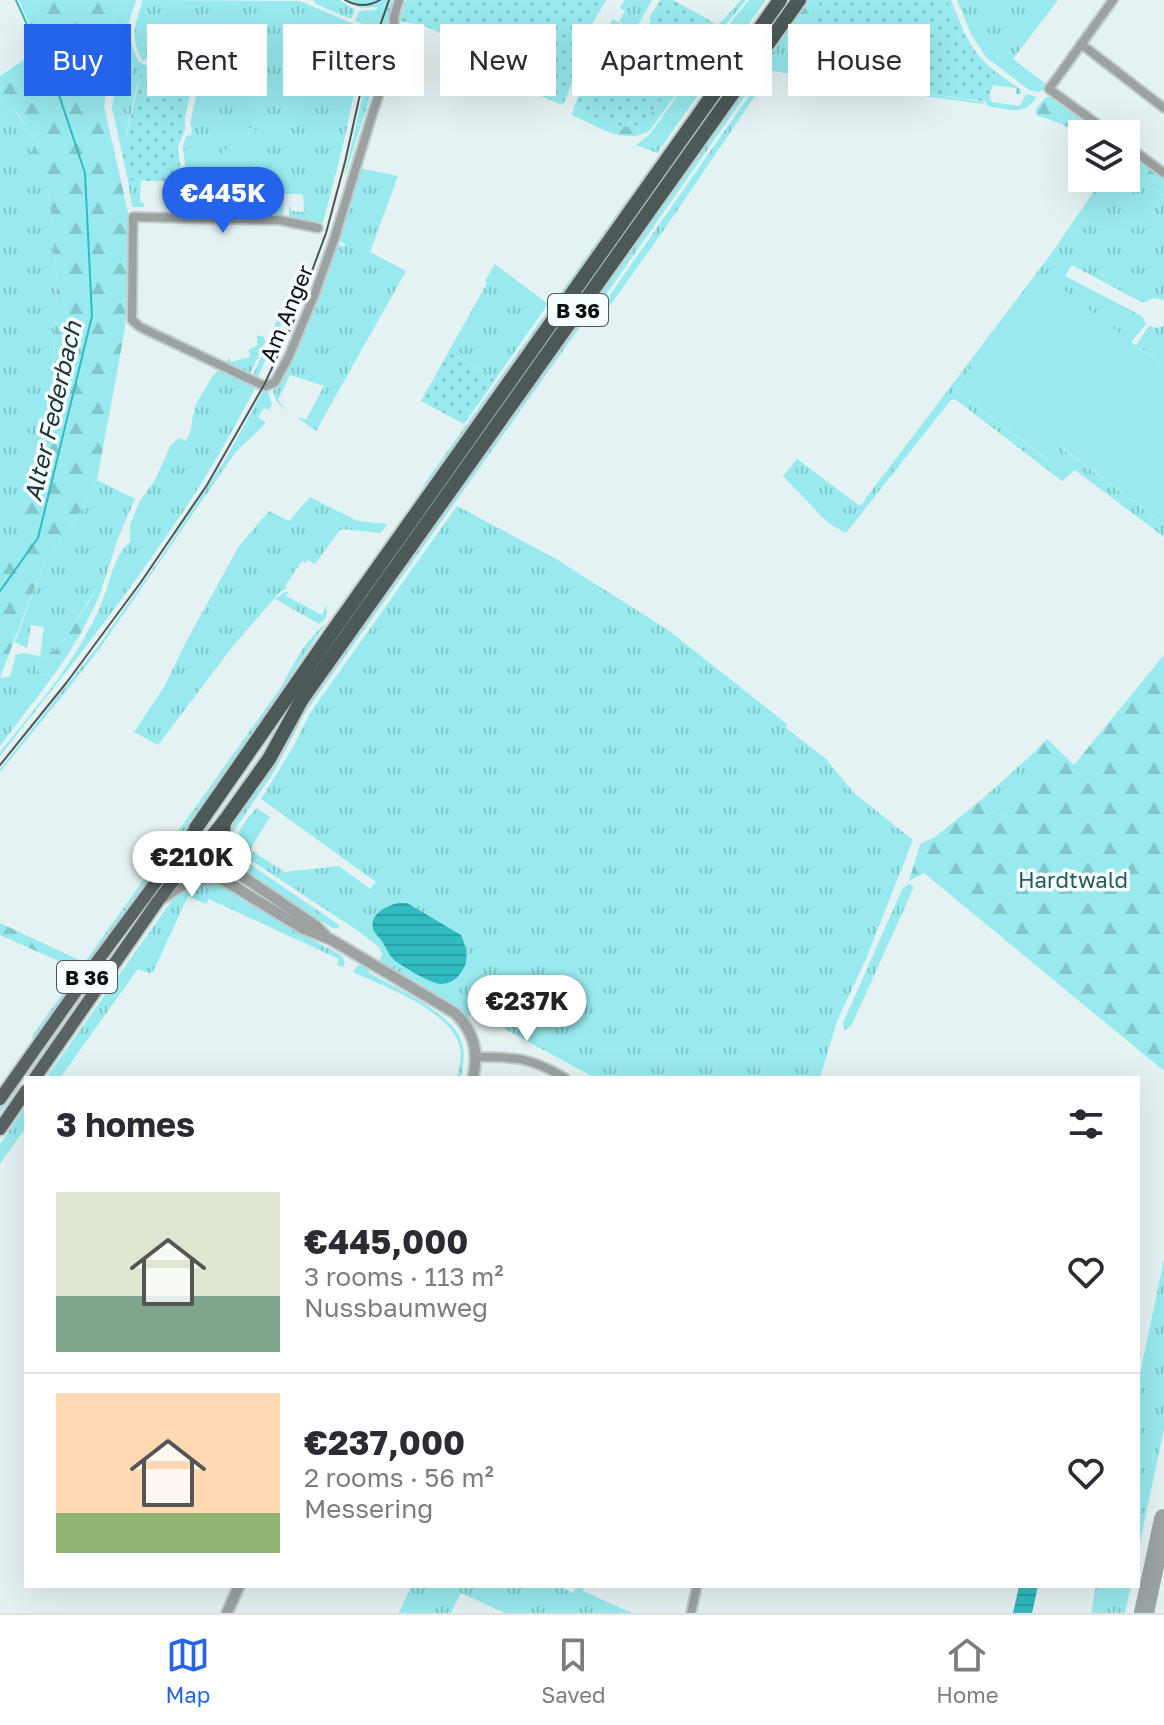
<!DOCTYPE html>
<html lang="en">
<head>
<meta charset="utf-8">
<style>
  body { margin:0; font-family:"Golos Text",sans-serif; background:#f2f2f3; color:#2b2b33; height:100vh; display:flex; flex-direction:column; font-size:30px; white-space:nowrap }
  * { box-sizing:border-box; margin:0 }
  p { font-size:26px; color:#7c7c81 }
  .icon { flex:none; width:44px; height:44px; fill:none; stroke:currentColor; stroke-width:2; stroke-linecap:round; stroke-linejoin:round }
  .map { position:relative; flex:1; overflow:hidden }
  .side { position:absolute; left:24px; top:1076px; width:1116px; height:512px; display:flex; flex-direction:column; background:#fff; border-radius:0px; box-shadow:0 8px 32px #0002 }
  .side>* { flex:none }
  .banner { position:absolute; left:24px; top:24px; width:1116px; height:72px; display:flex; gap:16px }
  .tools { position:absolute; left:1068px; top:120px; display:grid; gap:16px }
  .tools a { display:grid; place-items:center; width:72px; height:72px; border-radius:0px; background:#fff; box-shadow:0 8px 32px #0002; font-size:40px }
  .price { position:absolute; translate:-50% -68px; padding:0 18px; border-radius:28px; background:#fff; color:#222; font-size:26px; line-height:52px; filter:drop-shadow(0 2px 4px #0008) }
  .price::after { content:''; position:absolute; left:50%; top:48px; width:24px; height:18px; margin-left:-12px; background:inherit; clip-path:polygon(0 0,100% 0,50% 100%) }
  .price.selected { background:#2563eb; color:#fff }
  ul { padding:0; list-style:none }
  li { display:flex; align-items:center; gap:24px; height:200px; padding:0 32px }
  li+li { border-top:2px solid #e1e1e2 }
  li span { display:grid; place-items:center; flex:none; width:224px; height:160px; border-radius:0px; color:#555 }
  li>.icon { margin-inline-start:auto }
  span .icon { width:96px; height:96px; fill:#fffc; stroke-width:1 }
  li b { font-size:34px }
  h2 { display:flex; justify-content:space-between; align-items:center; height:96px; padding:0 32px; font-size:34px }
  .chip { padding:0 28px; border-radius:0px; background:#fff; box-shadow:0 8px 32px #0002; font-size:28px; line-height:72px }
  .chip.selected { background:#2563eb; color:#fff }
  .tabs { display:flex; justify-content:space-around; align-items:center; height:112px; border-top:2px solid #e1e1e2; background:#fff; font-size:22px; color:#7c7c81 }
  .tabs a { display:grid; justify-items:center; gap:4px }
  .tabs .selected { color:#2563eb }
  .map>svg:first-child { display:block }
</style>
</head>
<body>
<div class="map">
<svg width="1164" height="1613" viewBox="0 0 1164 1613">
  <defs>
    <pattern id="grass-tufts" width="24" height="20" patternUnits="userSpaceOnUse" patternTransform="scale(2)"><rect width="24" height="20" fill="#98eaee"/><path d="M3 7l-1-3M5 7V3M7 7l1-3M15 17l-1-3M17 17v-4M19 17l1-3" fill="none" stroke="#82c8cb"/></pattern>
    <pattern id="forest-firs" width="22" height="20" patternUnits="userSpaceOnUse" patternTransform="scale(2)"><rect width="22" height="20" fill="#98eaee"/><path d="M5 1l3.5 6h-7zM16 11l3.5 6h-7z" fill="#82c8cb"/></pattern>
    <pattern id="garden-dots" width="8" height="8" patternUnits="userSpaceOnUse" patternTransform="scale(2)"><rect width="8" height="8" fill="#98eaee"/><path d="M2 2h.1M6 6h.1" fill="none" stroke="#82c8cb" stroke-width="1.8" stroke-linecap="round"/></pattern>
    <pattern id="water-rules" width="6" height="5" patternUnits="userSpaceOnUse" patternTransform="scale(2)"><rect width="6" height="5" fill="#31bac0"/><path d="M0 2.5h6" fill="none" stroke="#2a9fa4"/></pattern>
  </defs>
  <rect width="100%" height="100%" fill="#e5f2f3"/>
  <g fill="url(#grass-tufts)">
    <path d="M143,0L300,1L370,31L359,69L343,146L322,226L289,217V207H291V211L304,212L303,194H284L283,217L181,214L187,185L183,146L186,136L191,135L192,128L190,124L196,96V88L192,78L170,72L171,68L163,66L173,46L146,35L141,49L145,59L143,61C129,37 135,25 143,0Z"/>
    <path d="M313,0H340L355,10L351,19L316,4Z"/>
    <path d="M345,0H391L394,2L385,33L355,21L359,11L376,10L377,7L361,8Z"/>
    <path d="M625,0H652L634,32L619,22L625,11L620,8Z"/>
    <path d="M741,0H746L721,31L696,67L690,62L718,25Z"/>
    <path d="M749,0H766L657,153L636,145L650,134L721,34Z"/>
    <path d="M770,0H775L450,457L419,491Z"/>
    <path d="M786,0H790L644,206L262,757L218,819L205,834L261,754L270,740L279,717Z"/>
    <path d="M947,0H951C959,19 966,41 980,57C991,70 1007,79 1021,90V94H1016V88L993,85L992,90H990L993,72L976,60Z"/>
    <path d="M957,0H1058L1013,59L1047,85L1043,90L1038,92L1029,90L986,57L971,34Z"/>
    <path d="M378,36L385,39L383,58L344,178L370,63Z"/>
    <path d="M782,36L829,76L836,65H839L854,83L984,102L983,104L901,93L773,71H765L759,76L591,316L580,327L327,682L305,713L274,772L233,832L231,846L235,854L339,925V928H332C310,913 242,874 231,854C225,844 227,833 232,824L278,758L302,712L324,680Z"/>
    <path d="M130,40L138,61L157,72V73L143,70L137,85L122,153L112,108L116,83Z"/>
    <path d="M387,40L391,42L390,52L361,136L335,227L339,207L352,159L383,65Z"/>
    <path d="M767,75L772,76L767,78L675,214L602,317L601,325L595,320L596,315L746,100L761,79Z"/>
    <path d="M1026,94L1037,97C1024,117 1008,109 988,106L986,104V102H989L990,97H991V102L1020,106Z"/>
    <path d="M0,101L9,104L25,124L36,143L47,173L57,282L52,414L16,538L0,561Z"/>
    <path d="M359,168L398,176L370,252L406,271L316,431L298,418L299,417L306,420L324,386L290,375L278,400L287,411L276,401L273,391L284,374L312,311L336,244L345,247V244L340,241L339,238Z"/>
    <path d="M1126,169L1164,196V298L1163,300L1154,298L1143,303L1072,265L1065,276L1142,316L1146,324L1131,342L1042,275L955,390L1048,460L1059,446L1164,524V537L1075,470L1062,481L955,399L950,401L846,533L828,523L783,476L797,459L860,506L1051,254L1103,178H1126Z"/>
    <path d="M128,180H141L140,202L144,203V207H132Z"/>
    <path d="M495,264L548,304L495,380L449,351L487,283L485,281Z"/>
    <path d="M292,293L295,294L258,377L255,376L254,373L288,295Z"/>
    <path d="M1149,326L1157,328L1164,326V367L1136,345Z"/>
    <path d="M257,335L264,337L265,342L251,372L248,373L226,364L229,357L231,362L250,357L249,349L257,346Z"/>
    <path d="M221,371L256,387C243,410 231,433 218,456C155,562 76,659 0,756V752C39,704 81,656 104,597C111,579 114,555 130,542V525L140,501L155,480L171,445L179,438L186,441C193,430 191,419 195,408C198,397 207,387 212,377L216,372Z"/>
    <path d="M264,389L268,392L272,404L269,410L264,408L258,417L266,423L235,453L100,648L64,694L0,772V769L98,646L157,563L225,460Z"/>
    <path d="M97,480L135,499L118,538L100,594H93L60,646L39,660L36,673L53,676L0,746V678L10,677L16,655L22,653L40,656L44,627L31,625L27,648L15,642L43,566L82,509Z"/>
    <path d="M310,497L358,521L387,524L381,533L341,529L315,564L308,560L305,563L302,561L285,586L287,588L280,592L233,646L158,745L134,732L164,687L187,640L239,546L269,511L289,521Z"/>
    <path d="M457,506L556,559L668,630L787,724L786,728L825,758L854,793L913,840L866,959L837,1021L820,1078H595L505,1029L520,993L487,979L468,1019L453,1006L379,962L382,954L379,947L358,931L252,861L238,850C234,834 246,818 257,808L270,817L251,848L252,851L285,872L339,866L370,889L376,882L261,799L292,749L310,713Z"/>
    <path d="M289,591L286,596L322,615L327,604L326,618L319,624L275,599L283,593Z"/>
    <path d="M325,624L296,668L289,683L268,714L68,995L42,1031L33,1039L32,1036L281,687C293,664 305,641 325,624Z"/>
    <path d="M1027,759L1033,771L1037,785L1019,804L1002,817L989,808L982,799Z"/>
    <path d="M184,856L164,881L0,1113V1107L178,858Z"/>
    <path d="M201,882L215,883L225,886L300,933L341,955L345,962L343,967L337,965L339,959L209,899L206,904L188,896L153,972L149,973L138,969L60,1078H46L175,896L184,889Z"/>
    <path d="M909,884L914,887L852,1024L846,1030L844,1029L843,1023L900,894L903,888Z"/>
    <path d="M364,964L368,966L369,973C396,988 449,1011 461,1040C466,1053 463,1066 461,1078H457C459,1068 462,1057 460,1047C450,1010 385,987 353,972L357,966Z"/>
    <path d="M26,1106V1127L0,1164V1144Z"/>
    <path d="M1164,1259V1429L1138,1552V1384Z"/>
    <path d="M411,1586H559L573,1593L577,1586H584L583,1591L632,1613H505L461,1593L451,1613H399Z"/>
    <path d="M1096,1586H1131L1125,1613H1091Z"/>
  </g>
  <g fill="url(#forest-firs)">
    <path d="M19,0H136L106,93L104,106L129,217L125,329L97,480L82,509L43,566L0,677V561L15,539L52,414L57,282L47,173L33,164L31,153L36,143C27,127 18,107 0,101V76L27,58L34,35Z"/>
    <path d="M807,0H822L791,43L823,67L836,65L829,76L811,69L786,50L782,36Z"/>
    <path d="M690,62L696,67L650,130C625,147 596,125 572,115L574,107L617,126L645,121Z"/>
    <path d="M1052,96L1102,134H1082V136L1062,124L1036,115V109L1046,97Z"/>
    <path d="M1126,151L1164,179V196L1126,169Z"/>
    <path d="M94,594H100C87,624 72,650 53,676L36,673L39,660L60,646Z"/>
    <path d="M1164,655V1071L924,873L909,881L920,844L935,837L982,799L989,808L1002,817L1019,804L1037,785L1027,759L1047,739L1074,765Z"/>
    <path d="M0,923L79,960L74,968L0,935Z"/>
  </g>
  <g fill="#98eaee">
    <path d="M613,19L634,32L625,47L621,45L617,52H606L598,48L600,44L595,40L600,32L604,34Z"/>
    <path d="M234,123L256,130L242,175L220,168Z"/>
    <path d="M204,138L218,142L213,161L199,158Z"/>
    <path d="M211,171L223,176L222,183L236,190C238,196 235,211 231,215L181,214L187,185L191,172H201L202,174H207Z"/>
    <path d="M1042,274L1164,367V524L1060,446L1049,460L955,390Z"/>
  </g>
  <g fill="url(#garden-dots)">
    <path d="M406,0H606L578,49V68L563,105L468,67L476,49L422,25L399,21Z"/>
    <path d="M660,0H673L718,25L645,121C623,137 595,116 574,107L589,70V56H629L651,20L649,19Z"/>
    <path d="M822,0H947L976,59L993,72L989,102L854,83L842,73L839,65L823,67L791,43Z"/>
    <path d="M146,35L173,46L163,66L145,59L141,49Z"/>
    <path d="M142,69L190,82L192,86L185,117V129L178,147L182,182L128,180L122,153Z"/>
    <path d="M449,351L495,380L464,424L421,401Z"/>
  </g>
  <g fill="url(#water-rules)">
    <path d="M399,903H407L461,935C466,947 470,960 462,971C458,978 450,984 441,984C432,984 399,965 392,958C388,953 385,946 382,941C380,938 376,935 374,931C367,915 387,905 399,903Z"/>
    <path d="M1019,1586H1038L1032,1613H1013Z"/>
  </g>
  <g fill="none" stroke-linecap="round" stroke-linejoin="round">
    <path stroke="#31bac0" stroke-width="2" d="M0,591L38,538L92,316L85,173L60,98L16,0"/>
    <path stroke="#9aa4a4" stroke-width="20" d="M1144,1613L1164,1519"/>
    <g stroke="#c2cdce" stroke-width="12">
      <g id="minor">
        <path d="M1081,44L1164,108"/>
        <path d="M1111,134L1049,89L1113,0"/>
        <path d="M1126,145L1164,173"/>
        <path d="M318,228L279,220L133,217L132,320L140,327L260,384L266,386L275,382L289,356L314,296L334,240L372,115L392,56L394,41V17L399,0"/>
        <path d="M476,1057C516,1057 530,1057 565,1078"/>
        <path d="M691,1613L697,1586"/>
      </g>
    </g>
    <g stroke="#c2cdce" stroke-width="14">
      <g id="tertiary">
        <path d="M202,849L316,926L325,935"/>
        <path d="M196,855L204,868L302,928L330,939L455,1013C474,1032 479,1052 473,1078"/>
        <path d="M163,898C183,884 193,877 218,878"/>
        <path d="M227,1613L239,1586"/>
      </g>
    </g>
    <g stroke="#c2cdce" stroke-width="16">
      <g id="primary">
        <path d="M35,1078L158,901L185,865L202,849"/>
        <path d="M0,1099L93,967L196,828"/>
        <path d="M0,1129L26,1091"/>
      </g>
    </g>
    <g stroke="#c2cdce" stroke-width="18">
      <g id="trunk">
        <path d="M224,822L222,844L229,866"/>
        <path d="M196,828L333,631L780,0"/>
        <path d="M202,849L224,822L269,759L302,699L799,0"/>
      </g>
    </g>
    <use href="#minor" stroke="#9ca2a2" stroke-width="8"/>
    <use href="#tertiary" stroke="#9ca2a2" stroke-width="10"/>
    <use href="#primary" stroke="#596363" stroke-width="12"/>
    <use href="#trunk" stroke="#4d5858" stroke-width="14"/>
    <g stroke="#4e5555" stroke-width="2">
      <path d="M345,0C357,7 368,7 380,0"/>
      <path d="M0,765L67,682L141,582L207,485L264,385L292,325L326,233L345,162L367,63L389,0"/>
    </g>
  </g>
  <g text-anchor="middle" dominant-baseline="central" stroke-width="7" stroke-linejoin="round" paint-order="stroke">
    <g fill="#f6feff" stroke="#505556" stroke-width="2">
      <rect x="548" y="294" width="60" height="32" rx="6"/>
      <rect x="57" y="961" width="60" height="32" rx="6"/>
    </g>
    <g font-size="20" font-weight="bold" fill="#090d0d">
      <text x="578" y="310">B 36</text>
      <text x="87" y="977">B 36</text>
    </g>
    <g font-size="22" fill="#090d0d" stroke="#f6feff">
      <text transform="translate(286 313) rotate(-67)">Am Anger</text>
    </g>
    <g font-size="22" fill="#255b5e" stroke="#f6feff">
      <text x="1073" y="879">Hardtwald</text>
    </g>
    <g font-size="24" font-style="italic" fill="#1c3233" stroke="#f6feff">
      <text transform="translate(52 411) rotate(-77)">Alter Federbach</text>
    </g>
  </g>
</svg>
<div class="tools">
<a><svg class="icon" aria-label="layers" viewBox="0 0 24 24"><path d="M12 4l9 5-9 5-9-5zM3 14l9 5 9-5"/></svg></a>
</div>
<b class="price selected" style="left:223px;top:235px">€445K</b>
<b class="price" style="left:192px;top:899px">€210K</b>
<b class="price" style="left:527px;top:1043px">€237K</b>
<div class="banner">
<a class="chip selected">Buy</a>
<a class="chip">Rent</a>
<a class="chip">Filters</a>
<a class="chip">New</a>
<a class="chip">Apartment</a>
<a class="chip">House</a>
</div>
<section class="side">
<h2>3 homes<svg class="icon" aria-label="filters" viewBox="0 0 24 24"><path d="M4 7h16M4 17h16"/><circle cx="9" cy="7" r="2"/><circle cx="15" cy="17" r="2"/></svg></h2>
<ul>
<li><span style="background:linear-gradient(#dfe7d0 65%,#7fa58c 0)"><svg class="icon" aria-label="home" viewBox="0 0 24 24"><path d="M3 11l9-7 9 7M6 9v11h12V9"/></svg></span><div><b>€445,000</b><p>3 rooms · 113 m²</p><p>Nussbaumweg</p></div><svg class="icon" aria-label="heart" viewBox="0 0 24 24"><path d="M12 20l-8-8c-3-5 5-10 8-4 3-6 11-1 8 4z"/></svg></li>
<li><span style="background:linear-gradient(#ffd9b3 75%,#8fb573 0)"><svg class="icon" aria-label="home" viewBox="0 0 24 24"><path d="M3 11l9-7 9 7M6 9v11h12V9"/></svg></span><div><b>€237,000</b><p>2 rooms · 56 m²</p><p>Messering</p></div><svg class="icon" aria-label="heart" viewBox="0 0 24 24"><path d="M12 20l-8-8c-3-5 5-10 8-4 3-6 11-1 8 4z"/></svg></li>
</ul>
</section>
</div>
<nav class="tabs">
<a class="selected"><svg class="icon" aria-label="map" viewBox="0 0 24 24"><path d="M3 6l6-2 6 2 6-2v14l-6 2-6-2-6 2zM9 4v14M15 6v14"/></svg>Map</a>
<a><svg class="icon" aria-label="saved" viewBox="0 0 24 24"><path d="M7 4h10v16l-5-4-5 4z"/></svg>Saved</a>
<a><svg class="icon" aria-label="home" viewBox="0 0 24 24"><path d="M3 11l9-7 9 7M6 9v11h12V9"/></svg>Home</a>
</nav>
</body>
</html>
